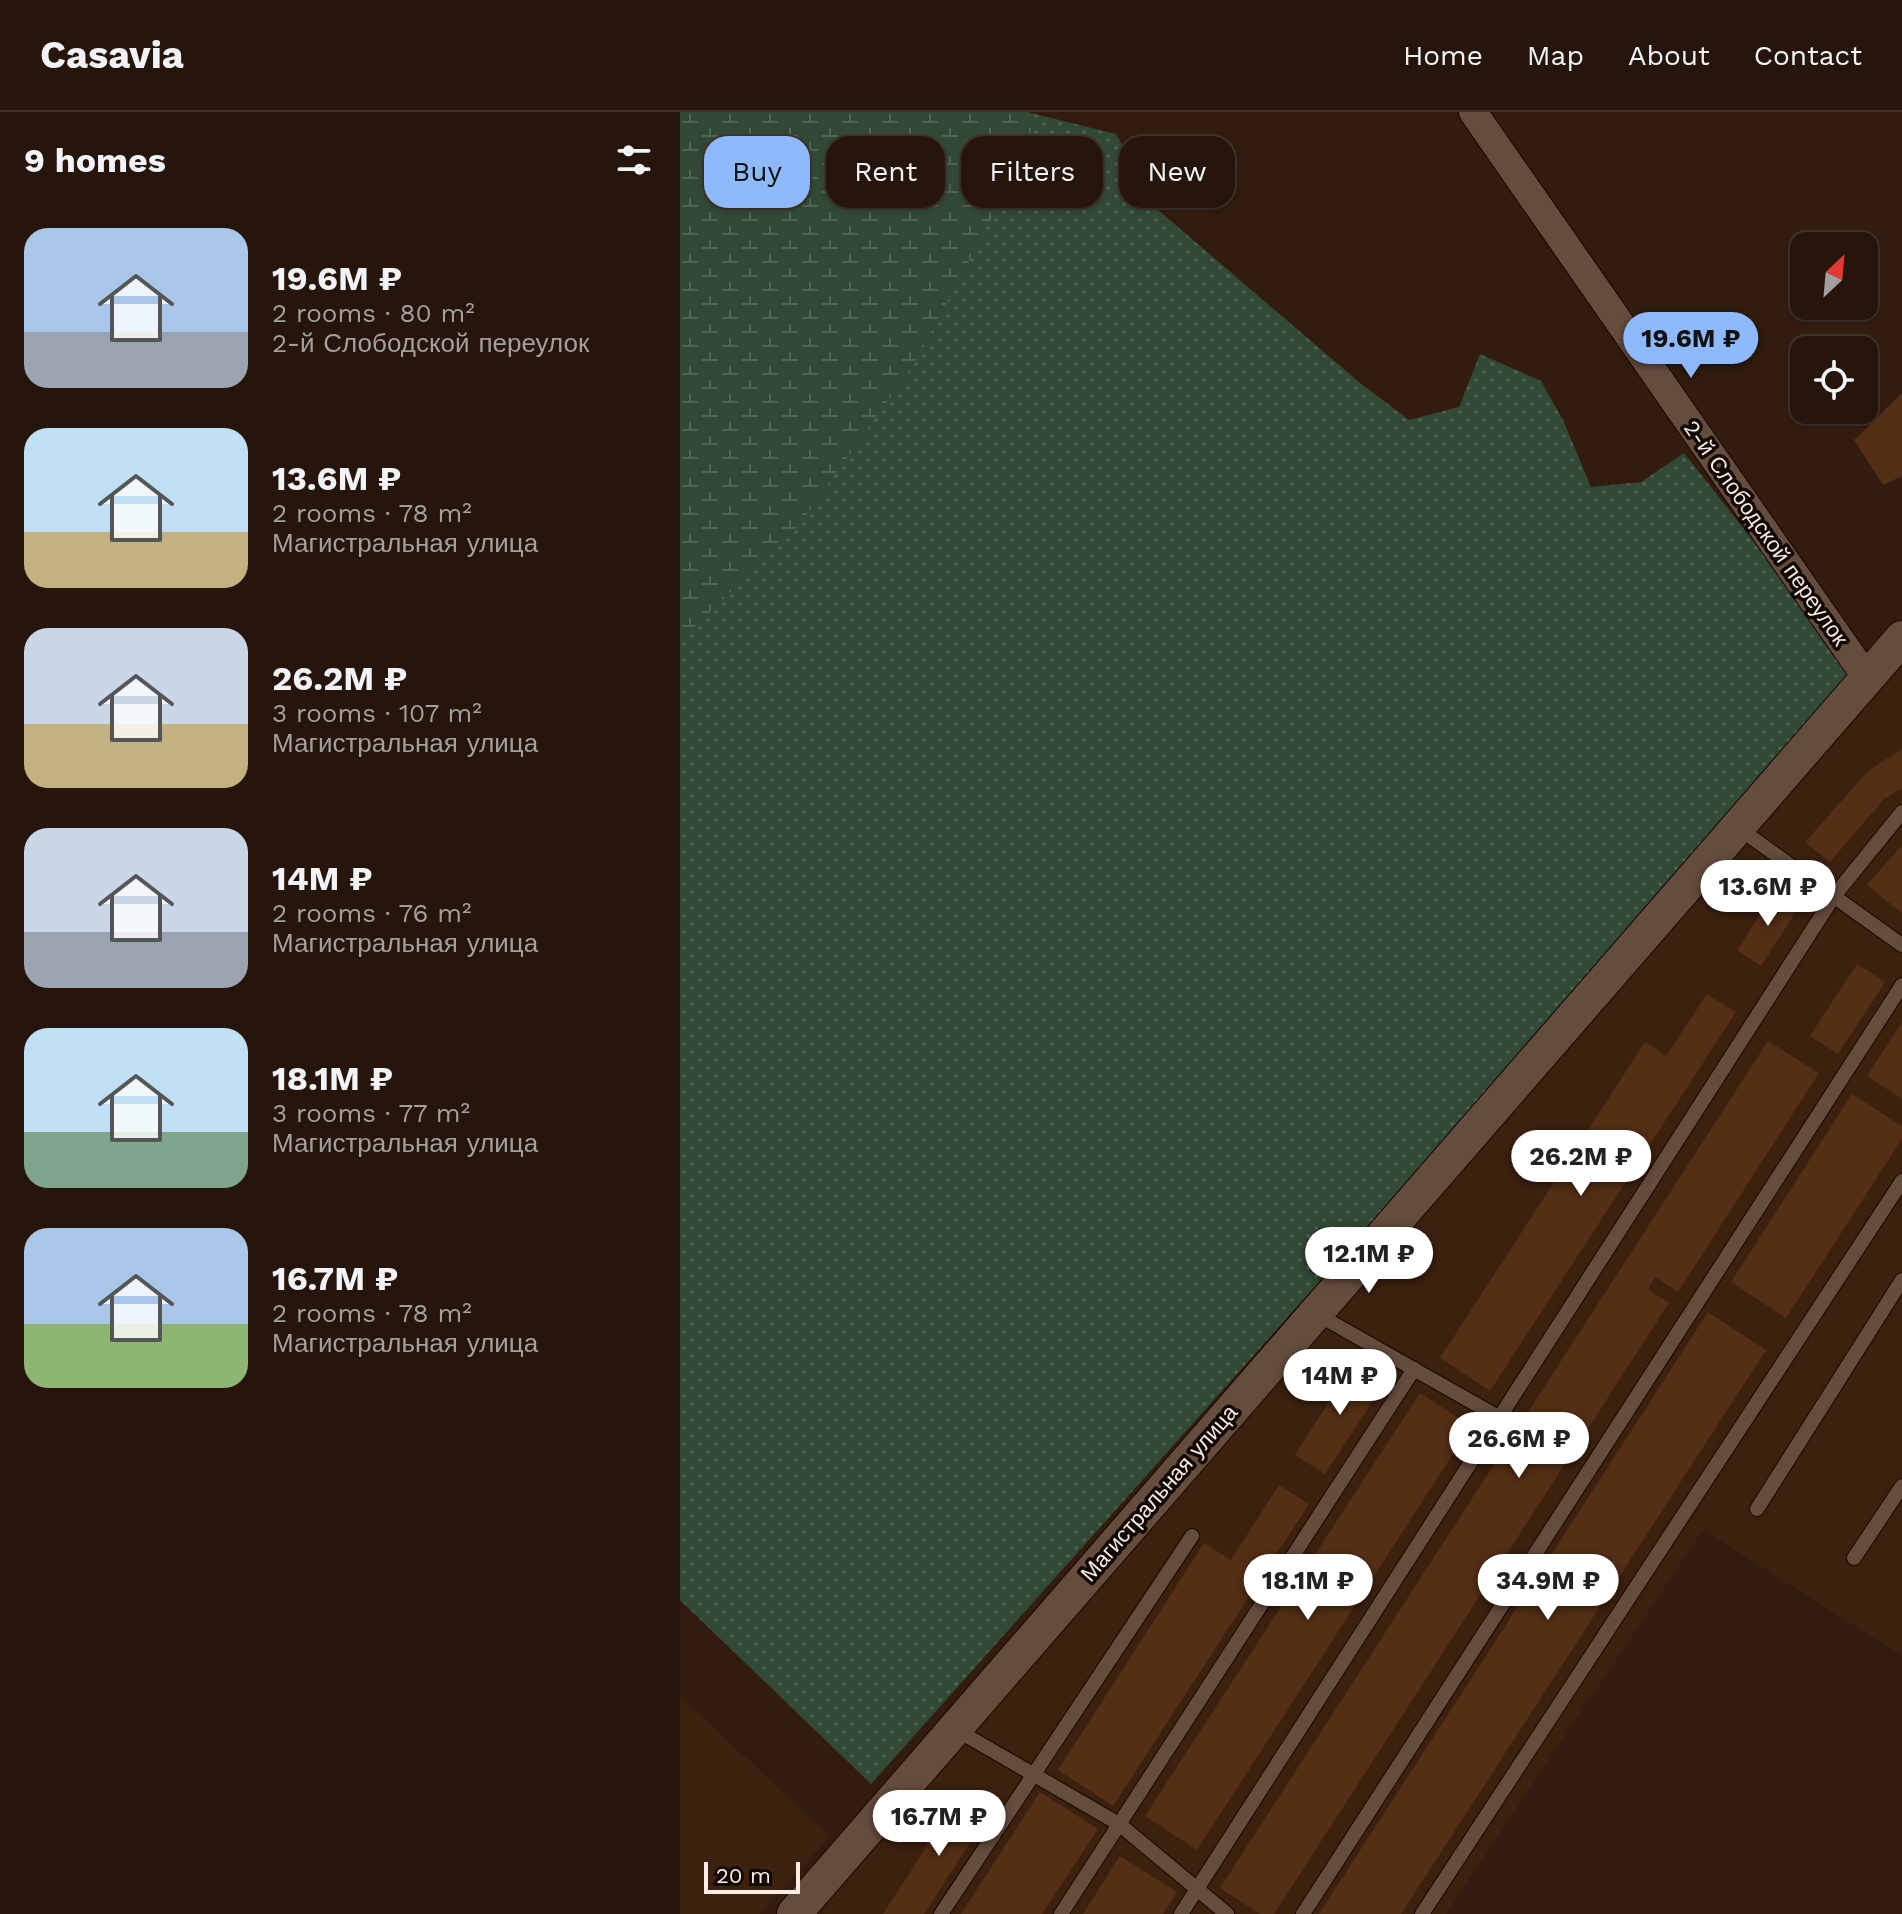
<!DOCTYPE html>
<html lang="en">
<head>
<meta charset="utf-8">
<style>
  body { margin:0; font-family:"Work Sans",sans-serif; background:#312219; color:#f1f3f6; height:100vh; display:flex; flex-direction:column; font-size:30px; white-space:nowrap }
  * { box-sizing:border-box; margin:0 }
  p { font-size:26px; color:#a39f9d }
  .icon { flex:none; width:44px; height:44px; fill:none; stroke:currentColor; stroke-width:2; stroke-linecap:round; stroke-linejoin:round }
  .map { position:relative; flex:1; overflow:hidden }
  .sheet { display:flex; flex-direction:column; background:#25150b; width:680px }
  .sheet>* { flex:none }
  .banner { position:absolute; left:24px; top:24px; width:760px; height:72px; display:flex; gap:16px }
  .needle { width:52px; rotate:26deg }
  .tools { position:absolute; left:1110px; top:120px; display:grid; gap:16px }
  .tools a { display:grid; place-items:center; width:88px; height:88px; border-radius:16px; background:#25150b; box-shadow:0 2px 6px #0004,0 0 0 2px #42342c; font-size:40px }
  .scale { position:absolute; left:24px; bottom:20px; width:96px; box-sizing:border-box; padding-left:8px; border:4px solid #fbece4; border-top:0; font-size:22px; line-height:28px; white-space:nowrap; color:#fbece4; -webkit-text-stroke:6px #120904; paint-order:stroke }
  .price { position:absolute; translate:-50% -68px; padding:0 18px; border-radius:28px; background:#fff; color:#222; font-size:26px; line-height:52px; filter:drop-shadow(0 2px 4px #0008) }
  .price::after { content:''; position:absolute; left:50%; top:48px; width:24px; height:18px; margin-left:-12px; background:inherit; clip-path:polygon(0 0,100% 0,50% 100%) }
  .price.on { background:#8eb9fc; color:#111 }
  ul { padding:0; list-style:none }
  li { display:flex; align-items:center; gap:24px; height:200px; padding:0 24px }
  li span { display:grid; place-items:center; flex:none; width:224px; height:160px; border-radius:24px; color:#555 }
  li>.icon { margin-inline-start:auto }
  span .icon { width:96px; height:96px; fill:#fffc; stroke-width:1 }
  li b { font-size:34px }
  h2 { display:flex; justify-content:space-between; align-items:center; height:96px; padding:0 24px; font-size:34px }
  .tag { padding:0 28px; border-radius:24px; background:#25150b; box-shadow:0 2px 6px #0004,0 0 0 2px #42342c; font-size:28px; line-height:72px }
  .tag.on { background:#8eb9fc; color:#111 }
  header { display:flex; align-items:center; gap:48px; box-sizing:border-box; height:112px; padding:0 40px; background:#25150b; border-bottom:2px solid #42342c }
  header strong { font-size:38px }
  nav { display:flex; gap:44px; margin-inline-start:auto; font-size:28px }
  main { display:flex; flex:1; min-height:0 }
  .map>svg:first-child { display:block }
</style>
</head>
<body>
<header>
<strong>Casavia</strong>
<nav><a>Home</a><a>Map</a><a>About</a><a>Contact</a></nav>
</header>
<main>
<section class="sheet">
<h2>9 homes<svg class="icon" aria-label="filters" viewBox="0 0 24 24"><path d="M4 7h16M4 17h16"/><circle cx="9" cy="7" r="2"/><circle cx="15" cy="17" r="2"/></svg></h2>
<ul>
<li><span style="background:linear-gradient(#a9c7e8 65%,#9aa5b1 0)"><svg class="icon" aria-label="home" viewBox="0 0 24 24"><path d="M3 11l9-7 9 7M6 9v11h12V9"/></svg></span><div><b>19.6M ₽</b><p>2 rooms · 80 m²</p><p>2-й Слободской переулок</p></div></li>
<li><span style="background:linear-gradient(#bfe0f5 65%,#c2b280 0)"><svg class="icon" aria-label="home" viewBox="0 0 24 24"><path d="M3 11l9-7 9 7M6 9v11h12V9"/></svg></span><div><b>13.6M ₽</b><p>2 rooms · 78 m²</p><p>Магистральная улица</p></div></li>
<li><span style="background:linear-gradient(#c9d6e8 60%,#c2b280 0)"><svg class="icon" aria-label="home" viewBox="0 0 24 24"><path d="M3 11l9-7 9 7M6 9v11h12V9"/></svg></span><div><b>26.2M ₽</b><p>3 rooms · 107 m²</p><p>Магистральная улица</p></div></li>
<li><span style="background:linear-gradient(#c9d6e8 65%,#9aa5b1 0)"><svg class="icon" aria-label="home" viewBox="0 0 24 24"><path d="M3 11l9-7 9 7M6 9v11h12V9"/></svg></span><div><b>14M ₽</b><p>2 rooms · 76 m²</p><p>Магистральная улица</p></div></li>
<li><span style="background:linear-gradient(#bfe0f5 65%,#7fa58c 0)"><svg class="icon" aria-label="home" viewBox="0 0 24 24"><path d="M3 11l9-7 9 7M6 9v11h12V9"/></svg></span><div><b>18.1M ₽</b><p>3 rooms · 77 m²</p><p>Магистральная улица</p></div></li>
<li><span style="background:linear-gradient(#a9c7e8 60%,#8fb573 0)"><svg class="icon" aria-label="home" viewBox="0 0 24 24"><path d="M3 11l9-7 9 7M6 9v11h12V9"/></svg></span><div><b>16.7M ₽</b><p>2 rooms · 78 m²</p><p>Магистральная улица</p></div></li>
</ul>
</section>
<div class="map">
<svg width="1222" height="1802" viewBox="0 0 1222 1802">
  <defs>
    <pattern id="grass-dots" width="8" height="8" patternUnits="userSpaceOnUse" patternTransform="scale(2)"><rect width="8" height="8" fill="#324936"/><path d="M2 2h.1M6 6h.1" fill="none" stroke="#516353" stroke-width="1.8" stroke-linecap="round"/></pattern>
    <pattern id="wetland-marsh" width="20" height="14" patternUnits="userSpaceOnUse" patternTransform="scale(2)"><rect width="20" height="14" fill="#324936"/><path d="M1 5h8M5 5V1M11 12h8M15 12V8" fill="none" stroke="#516353"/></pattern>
  </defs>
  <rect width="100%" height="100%" fill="#311c0f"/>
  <g fill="#3c210f">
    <path d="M1222,528V1544L1023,1418L766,1802H124Z"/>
    <path d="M0,1584L150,1724L80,1802H0Z"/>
  </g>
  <path fill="url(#grass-dots)" d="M347,0L436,22L478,98L680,271L729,308L779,295L800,242L861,269L883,308L911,375L961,370L1004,341L1180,564L191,1672L0,1488V499Z"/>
  <path fill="url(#wetland-marsh)" d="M0,0H350L352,9L348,38L234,252L119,413L13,516L0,521Z"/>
  <g fill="#542f15">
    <path d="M1222,281V364L1203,373L1174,328Z"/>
    <path d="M1222,637V676L1204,687L1150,750L1125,730L1188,659Z"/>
    <path d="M1222,733V801L1187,773Z"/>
    <path d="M1095,779L1119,795L1081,854L1057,838Z"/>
    <path d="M1177,852L1205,870L1158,942L1130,924Z"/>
    <path d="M1027,882L1056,900L810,1279L760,1246L965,930L986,944Z"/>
    <path d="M1222,910V987L1187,964Z"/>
    <path d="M1088,929L1139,961L998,1180L975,1165L968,1177L989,1191L594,1802H580L540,1776Z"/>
    <path d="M1172,982L1222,1014V1027L1106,1206L1051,1170Z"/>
    <path d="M1028,1200L1086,1238L721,1802H639Z"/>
    <path d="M675,1249L706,1269L645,1362L615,1343Z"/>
    <path d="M740,1281L791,1314L517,1738L465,1704Z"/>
    <path d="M599,1373L629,1392L433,1694L378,1658L524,1431L551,1448Z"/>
    <path d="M360,1680L418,1717L362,1802H281Z"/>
    <path d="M281,1681L310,1700L244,1802H203Z"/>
    <path d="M440,1744L497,1780L483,1802H403Z"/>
  </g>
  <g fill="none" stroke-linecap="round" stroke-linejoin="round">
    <g stroke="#180600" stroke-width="16">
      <g id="service">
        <path d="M1057,715L1222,833"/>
        <path d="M635,1201L820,1306"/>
        <path d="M1077,1397L1222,1168"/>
        <path d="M1174,1446L1222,1374"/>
        <path d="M275,1617L439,1712L547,1802"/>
        <path d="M261,1802L512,1424"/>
        <path d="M381,1802L734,1257"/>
        <path d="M501,1802L1154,784L1222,700"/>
        <path d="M623,1802L1222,873"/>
        <path d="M742,1802L1222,1069"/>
      </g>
    </g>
    <g stroke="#180600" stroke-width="30">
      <path id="minor" d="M793,0L1187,566"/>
    </g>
    <g stroke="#180600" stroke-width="36">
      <path id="tertiary" d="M114,1802L1222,526"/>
    </g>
    <use href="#service" stroke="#654d3e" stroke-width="14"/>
    <use href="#minor" stroke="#654d3e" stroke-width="28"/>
    <use href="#tertiary" stroke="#654d3e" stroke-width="34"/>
  </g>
  <g text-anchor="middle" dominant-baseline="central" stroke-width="7" stroke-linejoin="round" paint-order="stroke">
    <g font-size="22" fill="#fbece4" stroke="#120904">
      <text transform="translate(1086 421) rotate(55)">2-й Слободской переулок</text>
      <text transform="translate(479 1381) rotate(-49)">Магистральная улица</text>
    </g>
  </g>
</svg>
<div class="tools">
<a><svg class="needle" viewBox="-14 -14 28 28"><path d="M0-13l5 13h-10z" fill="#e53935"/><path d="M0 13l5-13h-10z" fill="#a39f9d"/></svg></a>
<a><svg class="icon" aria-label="locate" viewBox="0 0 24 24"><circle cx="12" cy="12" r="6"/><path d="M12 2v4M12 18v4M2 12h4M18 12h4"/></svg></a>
</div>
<div class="scale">20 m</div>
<b class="price on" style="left:1011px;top:268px">19.6M ₽</b>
<b class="price" style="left:1088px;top:816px">13.6M ₽</b>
<b class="price" style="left:901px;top:1086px">26.2M ₽</b>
<b class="price" style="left:689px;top:1183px">12.1M ₽</b>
<b class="price" style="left:660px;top:1305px">14M ₽</b>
<b class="price" style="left:839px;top:1368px">26.6M ₽</b>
<b class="price" style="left:628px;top:1510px">18.1M ₽</b>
<b class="price" style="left:868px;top:1510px">34.9M ₽</b>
<b class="price" style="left:259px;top:1746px">16.7M ₽</b>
<div class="banner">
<a class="tag on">Buy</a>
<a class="tag">Rent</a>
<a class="tag">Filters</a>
<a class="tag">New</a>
</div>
</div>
</main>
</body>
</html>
